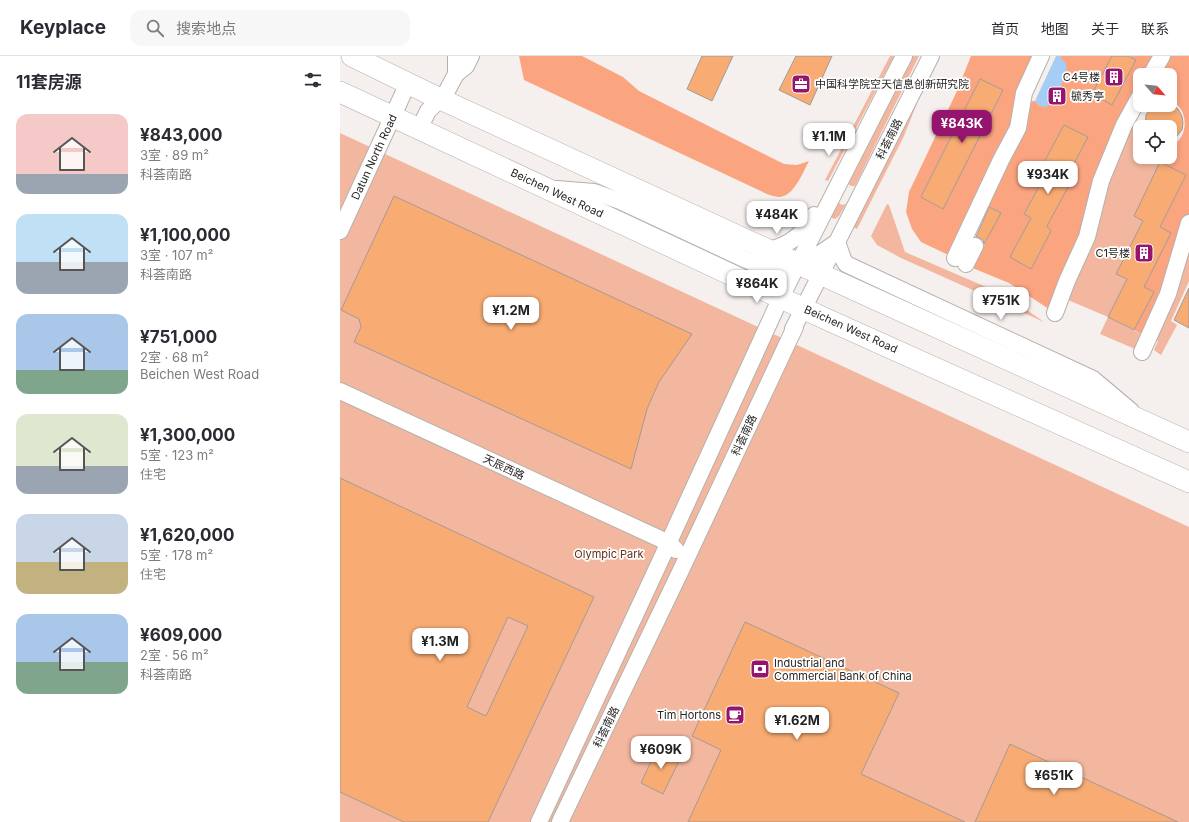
<!DOCTYPE html>
<html lang="zh">
<head>
<meta charset="utf-8">
<style>
  body { margin:0; font-family:Inter,"Noto Sans SC",sans-serif; background:#f7f7f7; color:#2b2b33; height:100vh; display:flex; flex-direction:column; font-size:15px; white-space:nowrap }
  * { box-sizing:border-box; margin:0 }
  p { font-size:13px; color:#7c7c81 }
  .icon { flex:none; width:22px; height:22px; fill:none; stroke:currentColor; stroke-width:2; stroke-linecap:round; stroke-linejoin:round }
  .map { position:relative; flex:1; overflow:hidden }
  .panel { display:flex; flex-direction:column; background:#fff; width:340px }
  .panel>* { flex:none }
  .needle { width:26px; rotate:117deg }
  .buttons { position:absolute; left:793px; top:12px; display:grid; gap:8px }
  .buttons a { display:grid; place-items:center; width:44px; height:44px; border-radius:8px; background:#fff; box-shadow:0 2px 6px #0003; font-size:20px }
  .price { position:absolute; translate:-50% -34px; padding:0 9px; border-radius:8px; background:#fff; color:#222; font-size:13px; line-height:26px; filter:drop-shadow(0 1px 2px #0008) }
  .price::after { content:''; position:absolute; left:50%; top:24px; width:12px; height:9px; margin-left:-6px; background:inherit; clip-path:polygon(0 0,100% 0,50% 100%) }
  .price.active { background:#95146d; color:#fff }
  ul { padding:0; list-style:none }
  li { display:flex; align-items:center; gap:12px; height:100px; padding:0 16px }
  li span { display:grid; place-items:center; flex:none; width:112px; height:80px; border-radius:12px; color:#555 }
  li>.icon { margin-inline-start:auto }
  span .icon { width:48px; height:48px; fill:#fffc; stroke-width:1 }
  li b { font-size:17px }
  h2 { display:flex; justify-content:space-between; align-items:center; height:48px; padding:0 16px; font-size:17px }
  header { display:flex; align-items:center; gap:24px; box-sizing:border-box; height:56px; padding:0 20px; background:#fff; border-bottom:1px solid #e1e1e2 }
  header strong { font-size:19px }
  nav { display:flex; gap:22px; margin-inline-start:auto; font-size:14px }
  .search { width:280px; height:36px; background:#f7f7f7; display:flex; align-items:center; gap:10px; box-sizing:border-box; padding:0 14px; border-radius:12px; color:#7c7c81; font-size:15px }
  main { display:flex; flex:1; min-height:0 }
  .map>svg:first-child { display:block }
</style>
</head>
<body>
<header>
<strong>Keyplace</strong>
<div class="search"><svg class="icon" aria-label="search" viewBox="0 0 24 24"><circle cx="10" cy="10" r="6"/><path d="M15 15l6 6"/></svg>搜索地点</div>
<nav><a>首页</a><a>地图</a><a>关于</a><a>联系</a></nav>
</header>
<main>
<section class="panel">
<h2>11套房源<svg class="icon" aria-label="filters" viewBox="0 0 24 24"><path d="M4 7h16M4 17h16"/><circle cx="9" cy="7" r="2"/><circle cx="15" cy="17" r="2"/></svg></h2>
<ul>
<li><span style="background:linear-gradient(#f6c9c9 75%,#9aa5b1 0)"><svg class="icon" aria-label="home" viewBox="0 0 24 24"><path d="M3 11l9-7 9 7M6 9v11h12V9"/></svg></span><div><b>¥843,000</b><p>3室 · 89 m²</p><p>科荟南路</p></div></li>
<li><span style="background:linear-gradient(#bfe0f5 60%,#9aa5b1 0)"><svg class="icon" aria-label="home" viewBox="0 0 24 24"><path d="M3 11l9-7 9 7M6 9v11h12V9"/></svg></span><div><b>¥1,100,000</b><p>3室 · 107 m²</p><p>科荟南路</p></div></li>
<li><span style="background:linear-gradient(#a9c7e8 70%,#7fa58c 0)"><svg class="icon" aria-label="home" viewBox="0 0 24 24"><path d="M3 11l9-7 9 7M6 9v11h12V9"/></svg></span><div><b>¥751,000</b><p>2室 · 68 m²</p><p>Beichen West Road</p></div></li>
<li><span style="background:linear-gradient(#dfe7d0 65%,#9aa5b1 0)"><svg class="icon" aria-label="home" viewBox="0 0 24 24"><path d="M3 11l9-7 9 7M6 9v11h12V9"/></svg></span><div><b>¥1,300,000</b><p>5室 · 123 m²</p><p>住宅</p></div></li>
<li><span style="background:linear-gradient(#c9d6e8 60%,#c2b280 0)"><svg class="icon" aria-label="home" viewBox="0 0 24 24"><path d="M3 11l9-7 9 7M6 9v11h12V9"/></svg></span><div><b>¥1,620,000</b><p>5室 · 178 m²</p><p>住宅</p></div></li>
<li><span style="background:linear-gradient(#a9c7e8 60%,#7fa58c 0)"><svg class="icon" aria-label="home" viewBox="0 0 24 24"><path d="M3 11l9-7 9 7M6 9v11h12V9"/></svg></span><div><b>¥609,000</b><p>2室 · 56 m²</p><p>科荟南路</p></div></li>
</ul>
</section>
<div class="map">
<svg width="849" height="766" viewBox="0 0 849 766">
  <rect width="100%" height="100%" fill="#f5efed"/>
  <g fill="#f3b79f">
    <path d="M550,0H554L488,125L485,124Z"/>
    <path d="M569,0H579L515,130H511L508,128L507,124Z"/>
    <path d="M585,27L564,80L517,173L513,171Z"/>
    <path d="M794,58L795,67L800,78V101H824L794,160L803,165L777,218L787,223L768,261L808,282L849,167V225L831,265L837,269L821,299L814,294L818,285L809,282L802,296L760,278L768,261L721,241Z"/>
    <path d="M0,77L849,471V766H0Z"/>
    <path d="M498,144L499,147L502,149L506,148L499,160L495,163L492,162L491,159Z"/>
    <path d="M547,148L549,149L565,196L667,240L704,266L561,202L537,189L531,180Z"/>
  </g>
  <g fill="#fba480" fill-rule="evenodd">
    <path d="M179,0H242L283,21L299,35L444,108L457,109L469,105C463,116 454,140 440,141C436,141 430,139 427,138L184,24Z"/>
    <path d="M631,0H701L683,46L695,45L700,50L708,49L712,44L720,48L725,38L718,34L721,29L719,3L721,0H772L790,1L791,0H849V167L808,282L794,274L814,236L804,231L830,177L820,171L846,119L820,106L824,101H830V90C833,88 838,86 840,83C849,70 845,50 830,44V19H800V49H804L801,50H794L715,257L669,227L635,213L615,202L581,186L572,173L566,156L569,136L617,35ZM640,23L663,34L603,153L581,141ZM724,69L747,81L723,128L727,131L707,170L711,175L691,213L670,201L691,162L684,158L706,118L700,114ZM648,150L660,157L642,193L629,186Z"/>
  </g>
  <path fill="#a6cdf5" d="M716,0H721L720,2C733,9 724,24 718,34L714,32L709,42L712,44L708,49L706,51L700,50L695,45Z"/>
  <g fill="#f8ac73" stroke="#a09b98" fill-rule="evenodd">
    <path d="M362,0H393L372,45L347,33Z"/>
    <path d="M456,0H492L470,49L439,34Z"/>
    <path d="M772,0H788L796,4L772,49L752,38Z"/>
    <path d="M640,23L663,34L603,153L581,141Z"/>
    <path d="M714,32L725,37L720,48L709,42Z"/>
    <path d="M816,49H832L838,53L842,60L843,67L842,74L830,88V71H805L806,59L811,52Z"/>
    <path d="M724,69L748,81L723,128L728,131L707,170L711,175L691,213L670,201L691,162L684,158L706,118L700,114Z"/>
    <path d="M820,106L846,119L820,171L831,177L804,231L814,236L794,274L768,261L787,223L776,218L803,165L794,160Z"/>
    <path d="M54,140L352,278L319,326L307,353L291,413L14,286L21,271L19,263L1,254Z"/>
    <path d="M649,151L661,157L644,188L643,184L640,182L636,181Z"/>
    <path d="M849,232V272L834,264Z"/>
    <path d="M0,422L254,541L148,766H64L0,736ZM168,561L188,570L146,660L127,651Z"/>
    <path d="M405,566L559,637L521,718L625,766H348L381,694L352,680Z"/>
    <path d="M670,688L838,766H635Z"/>
    <path d="M318,690L341,701L323,738L301,727Z"/>
  </g>
  <g fill="none" stroke-linecap="round" stroke-linejoin="round">
    <g stroke="#b6b1ae" stroke-width="18">
      <g id="minor">
        <path d="M116,18L126,10L131,0"/>
        <path d="M811,19L822,0"/>
        <path d="M79,73L88,55L106,37L109,31L116,18V0"/>
        <path d="M217,133L254,136L280,145L402,202L424,212L437,215L449,213L481,197L497,186L503,203L506,208L753,323L791,355"/>
        <path d="M0,175L68,27"/>
        <path d="M429,194C449,189 465,177 474,159"/>
        <path d="M615,202L661,104L678,72L684,37L701,0"/>
        <path d="M626,208L635,190"/>
        <path d="M715,257L727,225L747,181L761,125L784,69L800,40"/>
        <path d="M802,296L828,238L849,167"/>
        <path d="M0,335L329,487L336,494"/>
        <path d="M199,766L323,499L441,241L564,0"/>
        <path d="M220,766L342,512L455,271L453,273L591,0"/>
      </g>
    </g>
    <g stroke="#b6b1ae" stroke-width="22">
      <g id="major">
        <path d="M12,0L96,41L502,228L849,386"/>
        <path d="M0,36L486,263L849,426"/>
      </g>
    </g>
    <use href="#minor" stroke="#fff" stroke-width="16"/>
    <use href="#major" stroke="#fff" stroke-width="21"/>
  </g>
  <defs>
    <g id="building-square" transform="scale(1)"><rect x="-9" y="-9" width="18" height="18" rx="4" fill="#95146d" stroke="#fff"/><path d="M-4-6H4V6H1V3H-1V6H-4ZM-2.5-4.3h1.7v1.8h-1.7ZM.8-4.3h1.7v1.8H.8ZM-2.5-1h1.7V.8h-1.7ZM.8-1h1.7V.8H.8Z" fill="#fff"/></g>
    <g id="office-square" transform="scale(1)"><rect x="-9" y="-9" width="18" height="18" rx="4" fill="#95146d" stroke="#fff"/><path d="M-6-3h4V-5.5h4V-3h4V5H-6ZM-1-4.5V-3h2v-1.5ZM-6 0V1H6V0Z" fill="#fff"/></g>
    <g id="bank-square" transform="scale(1)"><rect x="-9" y="-9" width="18" height="18" rx="4" fill="#95146d" stroke="#fff"/><path d="M-6-4H6V4H-6ZM0-2.3a2.3 2.3 0 1 0 0 4.6a2.3 2.3 0 1 0 0-4.6Z" fill="#fff"/></g>
    <g id="cafe-square" transform="scale(1)"><rect x="-9" y="-9" width="18" height="18" rx="4" fill="#95146d" stroke="#fff"/><path d="M-5.5-4.5H6V0H3Q3 3.5 0 3.5H-2.5Q-5.5 3.5-5.5 0ZM3-3.2v2h1.7v-2ZM-6 4.5H4V6H-6Z" fill="#fff"/></g>
  </defs>
  <g fill-rule="evenodd">
    <use href="#building-square" x="774" y="21"/>
    <use href="#office-square" x="461" y="28"/>
    <use href="#building-square" x="717" y="40"/>
    <use href="#building-square" x="804" y="197"/>
    <use href="#bank-square" x="420" y="613"/>
    <use href="#cafe-square" x="395" y="659"/>
  </g>
  <g text-anchor="middle" dominant-baseline="central" stroke-width="3.5" stroke-linejoin="round" paint-order="stroke">
    <g font-size="11" fill="#282625" stroke="#fff" text-anchor="end">
      <text x="760" y="21">C4号楼</text>
      <text x="475" y="28" text-anchor="start">中国科学院空天信息创新研究院</text>
      <text x="731" y="40" text-anchor="start">毓秀亭</text>
      <text x="790" y="197">C1号楼</text>
      <text x="434" y="607" text-anchor="start">Industrial and<tspan x="434" dy="13">Commercial Bank of China</tspan></text>
      <text x="381" y="659">Tim Hortons</text>
    </g>
    <g font-size="11" fill="#282625" stroke="#fff">
      <text transform="translate(549 83) rotate(-63)">科荟南路</text>
      <text transform="translate(34 101) rotate(-65)">Datun North Road</text>
      <text transform="translate(217 137) rotate(25)">Beichen West Road</text>
      <text transform="translate(511 273) rotate(24)">Beichen West Road</text>
      <text transform="translate(404 379) rotate(-65)">科荟南路</text>
      <text transform="translate(164 411) rotate(25)">天辰西路</text>
      <text transform="translate(266 671) rotate(-64)">科荟南路</text>
    </g>
    <g font-size="11" fill="#662f16" stroke="#fff">
      <text x="269" y="498">Olympic Park</text>
    </g>
  </g>
</svg>
<div class="buttons">
<a><svg class="needle" viewBox="-14 -14 28 28"><path d="M0-13l5 13h-10z" fill="#e53935"/><path d="M0 13l5-13h-10z" fill="#7c7c81"/></svg></a>
<a><svg class="icon" aria-label="locate" viewBox="0 0 24 24"><circle cx="12" cy="12" r="6"/><path d="M12 2v4M12 18v4M2 12h4M18 12h4"/></svg></a>
</div>
<b class="price active" style="left:622px;top:88px">¥843K</b>
<b class="price" style="left:489px;top:101px">¥1.1M</b>
<b class="price" style="left:708px;top:139px">¥934K</b>
<b class="price" style="left:437px;top:179px">¥484K</b>
<b class="price" style="left:417px;top:248px">¥864K</b>
<b class="price" style="left:661px;top:265px">¥751K</b>
<b class="price" style="left:171px;top:275px">¥1.2M</b>
<b class="price" style="left:100px;top:606px">¥1.3M</b>
<b class="price" style="left:457px;top:685px">¥1.62M</b>
<b class="price" style="left:321px;top:714px">¥609K</b>
<b class="price" style="left:714px;top:740px">¥651K</b>
</div>
</main>
</body>
</html>
